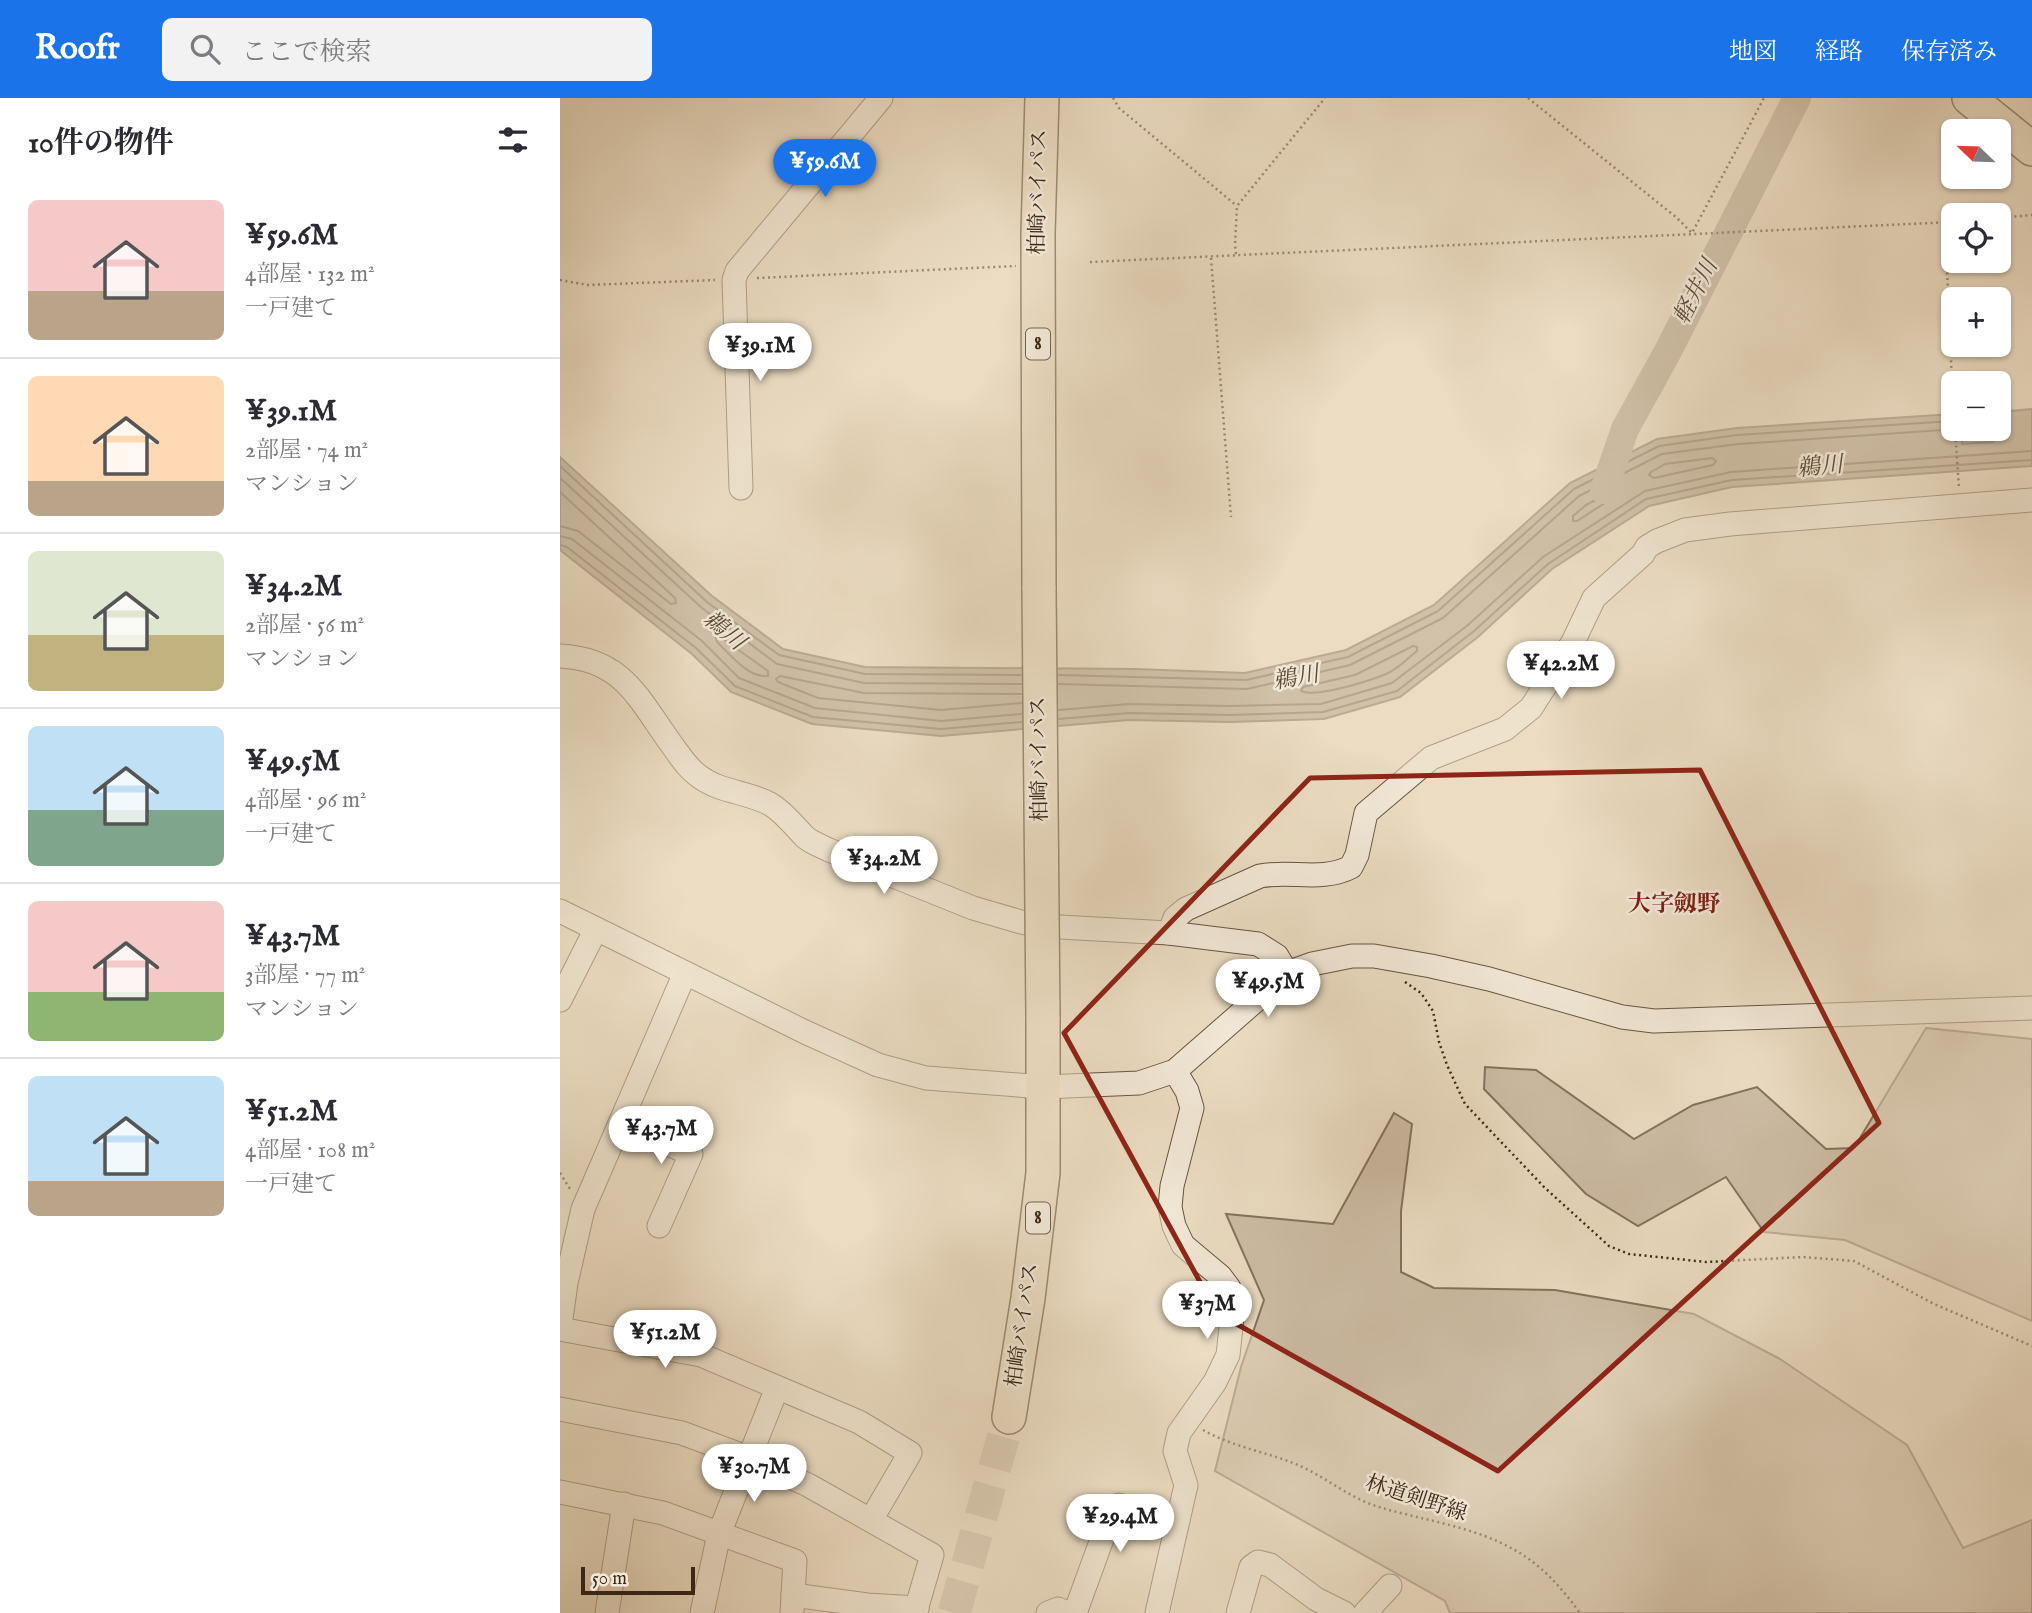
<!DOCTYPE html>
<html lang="ja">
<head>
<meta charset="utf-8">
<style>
  body { margin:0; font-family:"IM FELL English","Noto Serif JP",serif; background:#f2f2f3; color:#2b2b33; height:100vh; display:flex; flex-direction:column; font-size:26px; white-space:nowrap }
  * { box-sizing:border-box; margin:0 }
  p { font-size:23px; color:#7c7c81 }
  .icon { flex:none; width:38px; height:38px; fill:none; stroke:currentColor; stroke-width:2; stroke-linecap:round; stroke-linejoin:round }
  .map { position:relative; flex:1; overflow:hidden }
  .drawer { display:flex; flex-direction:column; background:#fff; width:560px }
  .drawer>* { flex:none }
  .needle { width:46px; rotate:293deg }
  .buttons { position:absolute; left:1381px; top:21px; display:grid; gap:14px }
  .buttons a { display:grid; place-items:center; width:70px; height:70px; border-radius:10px; background:#fff; box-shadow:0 2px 5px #0004; font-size:35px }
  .scale { position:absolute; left:21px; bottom:18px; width:114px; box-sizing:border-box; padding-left:7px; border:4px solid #3c2815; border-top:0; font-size:19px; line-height:24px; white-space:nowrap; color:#3c2815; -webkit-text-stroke:5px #f2e8d7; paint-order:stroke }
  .price { position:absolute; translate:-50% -60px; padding:0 16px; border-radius:24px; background:#fff; color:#222; font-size:23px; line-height:46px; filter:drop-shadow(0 2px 4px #0008) }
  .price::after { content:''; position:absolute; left:50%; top:42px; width:21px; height:16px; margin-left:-10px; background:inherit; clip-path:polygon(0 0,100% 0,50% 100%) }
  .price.selected { background:#1a73e8; color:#fff }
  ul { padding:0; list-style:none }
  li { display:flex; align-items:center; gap:21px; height:175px; padding:0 28px }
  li+li { border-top:2px solid #e1e1e2 }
  li span { display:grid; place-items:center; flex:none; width:196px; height:140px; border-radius:10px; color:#555 }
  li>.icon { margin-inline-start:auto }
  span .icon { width:84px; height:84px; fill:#fffc; stroke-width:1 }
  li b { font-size:30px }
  h2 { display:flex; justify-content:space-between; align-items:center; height:84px; padding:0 28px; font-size:30px }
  header { display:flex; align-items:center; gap:42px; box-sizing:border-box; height:98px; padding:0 35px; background:#1a73e8; color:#fff }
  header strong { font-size:33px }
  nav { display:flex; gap:38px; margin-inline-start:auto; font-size:24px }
  .search { width:490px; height:63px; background:#f2f2f3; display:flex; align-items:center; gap:18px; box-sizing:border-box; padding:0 24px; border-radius:10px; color:#7c7c81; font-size:26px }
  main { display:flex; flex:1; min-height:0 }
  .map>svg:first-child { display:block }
</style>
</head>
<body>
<header>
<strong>Roofr</strong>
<div class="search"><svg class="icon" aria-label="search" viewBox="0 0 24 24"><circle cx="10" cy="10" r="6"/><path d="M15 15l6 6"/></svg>ここで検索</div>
<nav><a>地図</a><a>経路</a><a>保存済み</a></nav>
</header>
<main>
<section class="drawer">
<h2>10件の物件<svg class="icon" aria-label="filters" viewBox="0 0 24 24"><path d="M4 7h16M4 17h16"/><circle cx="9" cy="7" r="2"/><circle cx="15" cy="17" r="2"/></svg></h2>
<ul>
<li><span style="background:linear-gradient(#f6c9c9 65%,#b9a48a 0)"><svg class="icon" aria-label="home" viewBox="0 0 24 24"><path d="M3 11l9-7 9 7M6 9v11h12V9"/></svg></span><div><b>¥59.6M</b><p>4部屋 · 132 m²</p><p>一戸建て</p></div></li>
<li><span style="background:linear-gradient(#ffd9b3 75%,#b9a48a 0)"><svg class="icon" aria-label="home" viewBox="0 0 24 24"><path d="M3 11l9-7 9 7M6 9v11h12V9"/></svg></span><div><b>¥39.1M</b><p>2部屋 · 74 m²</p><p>マンション</p></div></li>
<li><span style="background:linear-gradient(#dfe7d0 60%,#c2b280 0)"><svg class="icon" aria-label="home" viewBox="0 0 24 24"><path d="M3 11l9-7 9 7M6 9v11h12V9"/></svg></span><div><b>¥34.2M</b><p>2部屋 · 56 m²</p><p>マンション</p></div></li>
<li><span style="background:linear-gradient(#bfe0f5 60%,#7fa58c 0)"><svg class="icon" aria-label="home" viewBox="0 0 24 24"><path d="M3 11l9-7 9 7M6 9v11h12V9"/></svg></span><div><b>¥49.5M</b><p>4部屋 · 96 m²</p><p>一戸建て</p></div></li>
<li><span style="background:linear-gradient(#f6c9c9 65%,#8fb573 0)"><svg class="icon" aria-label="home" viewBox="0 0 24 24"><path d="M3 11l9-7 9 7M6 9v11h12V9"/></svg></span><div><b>¥43.7M</b><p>3部屋 · 77 m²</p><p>マンション</p></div></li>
<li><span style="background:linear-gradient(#bfe0f5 75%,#b9a48a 0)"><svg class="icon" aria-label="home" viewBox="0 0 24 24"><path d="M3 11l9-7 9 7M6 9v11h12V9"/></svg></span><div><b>¥51.2M</b><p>4部屋 · 108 m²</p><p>一戸建て</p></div></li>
</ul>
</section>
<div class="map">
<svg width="1472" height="1515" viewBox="0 0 1472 1515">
  <rect width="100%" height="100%" fill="#ebdcc2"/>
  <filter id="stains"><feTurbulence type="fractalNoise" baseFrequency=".00286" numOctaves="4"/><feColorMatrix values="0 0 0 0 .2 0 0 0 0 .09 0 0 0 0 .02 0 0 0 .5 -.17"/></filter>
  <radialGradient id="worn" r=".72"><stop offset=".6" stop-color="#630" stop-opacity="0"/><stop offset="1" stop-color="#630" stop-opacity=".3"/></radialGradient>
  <g fill="#cdbda5" stroke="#84725d" stroke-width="2">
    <path d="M1366,930L1472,941V1223L1285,1142L1204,1134L1166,1079L1078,1128L1026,1096L924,991L925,969L976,972L1074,1041L1133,1007L1197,989L1266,1051L1294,1050Z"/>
    <path d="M834,1015L852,1026L841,1113V1174L874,1190L995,1192L1134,1216L1220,1261L1347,1347L1403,1450L1472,1422V1515H890L885,1503L655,1373L681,1269L704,1202L666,1116L773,1126Z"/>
  </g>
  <path fill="#b09f87" stroke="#826f59" stroke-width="2" d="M1472,311V368L1172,389L1089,408L992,471L918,539L840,599L764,621L669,624L569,622L381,638L252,626L171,594L132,556L0,452V359L152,498L223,551L305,569L576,571L685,575L786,552L874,507L1010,385L1097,341L1177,330L1393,316V331H1438L1439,314Z"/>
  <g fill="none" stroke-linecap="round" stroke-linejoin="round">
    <g stroke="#76644e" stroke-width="2">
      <path d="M1414,331L1402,341V346L1433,344V339L1420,331"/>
      <path d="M1152,360L1156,363L1153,367L1094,380L1089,377L1091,374L1105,366Z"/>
      <path d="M0,368L147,504L219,557L305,576L461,577"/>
      <path d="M0,380L142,510L217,566L304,585L462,586"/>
      <path d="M0,394L115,500L116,505L111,506L18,433L0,428"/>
      <path d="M1045,397L1049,399L1048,403L1017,423H1013V418L1026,407Z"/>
      <path d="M0,438L12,441L142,543L179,580L255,610L381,623L462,616"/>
      <path d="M0,447L7,449L136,550L175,588L253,619L381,631L462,624"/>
      <path d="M159,538L208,573V578C188,580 171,557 157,544L156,540Z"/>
      <path d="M853,548L857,549V553C847,561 837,572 826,576C809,583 756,600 741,593L743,589L795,577Z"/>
      <path d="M498,577L686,582L788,559L878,513L1014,391L1099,348L1177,337L1393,323"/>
      <path d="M498,586L687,591L790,567L883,520L1019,398L1102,356L1178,346L1398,331"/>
      <path d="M462,596L304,595L220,578L216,581L218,584L258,600L381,612L462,605"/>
      <path d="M499,612L569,606L669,608L761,606L832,585L908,527L983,459L1085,393L1171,374L1472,353"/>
      <path d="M499,621L569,615L669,617L763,614L837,593L914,533L988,466L1086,401L1172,382L1472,362"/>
    </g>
    <path stroke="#b09f87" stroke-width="28" d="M1044,392L1065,331L1107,255L1237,0"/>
    <path stroke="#c8b89f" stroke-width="33" stroke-dasharray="33 17" stroke-linecap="butt" d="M394,1515L449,1319"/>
    <g stroke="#685540" stroke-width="25">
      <g id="minor">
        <path d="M181,390L174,182L177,173L321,0"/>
        <path d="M0,558C63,561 78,600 112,647C120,658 128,671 140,679C160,694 188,694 210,706C224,714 234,728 245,739C252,745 261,748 269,752L413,810L461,824L482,828L609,835L698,846L717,858L727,875"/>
        <path d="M0,813L245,934L318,967L366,980L484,989L579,985L615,973L727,875L752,866L792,858H814L871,868L929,881L1062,919L1094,923L1472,910"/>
        <path d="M609,835L615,820L626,811L700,778C731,772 762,784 791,769L797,757L806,715L871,660L945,631L971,610L1013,544L1034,500L1083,456L1087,449L1097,443L1125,432L1170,426L1472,402"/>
        <path d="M0,902L36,831"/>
        <path d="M60,1025L131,1056L99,1128"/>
        <path d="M0,1228L6,1185L23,1111L125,875"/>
        <path d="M0,1231L141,1257L299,1324L350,1355L311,1422"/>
        <path d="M0,1311L122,1335L189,1360L248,1387L372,1457L355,1515"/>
        <path d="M0,1394L103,1415L235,1463L232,1515"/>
        <path d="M233,1497L307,1507L357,1510"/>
        <path d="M47,1515L64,1406"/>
        <path d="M142,1515L159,1436L217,1290"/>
        <path d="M488,1515L498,1511L508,1515"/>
        <path d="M515,1515L553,1411L559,1407L618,1422"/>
        <path d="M597,1515L626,1387L615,1353L619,1335L655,1284L668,1257L673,1210L669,1190L660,1178L623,1147L614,1128L610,1109L612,1088L632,1010L627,993L615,973"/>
        <path d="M678,1515L691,1469L698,1464L710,1467L756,1501L784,1515"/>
        <path d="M805,1515L830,1488"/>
      </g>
    </g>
    <g stroke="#3c2815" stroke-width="36">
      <g id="highway">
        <path d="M1409,0L1472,51"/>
        <path d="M479,492L478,135L482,0"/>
        <path d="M449,1319L468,1200L483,1075V919"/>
      </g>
    </g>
    <g stroke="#3c2815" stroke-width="2.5" stroke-dasharray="2 3.5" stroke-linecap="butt">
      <path d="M553,0L559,10L677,108"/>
      <path d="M968,0L1117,120L1132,135L1204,0"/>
      <path d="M1438,120L1472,117"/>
      <path d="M1385,125L1393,307"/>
      <path d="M676,156L675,147L677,108L765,0"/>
      <path d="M651,160L671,419"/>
      <path d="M530,164L1393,124"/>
      <path d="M197,180L456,168"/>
      <path d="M0,182L28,187L155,182"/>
      <path d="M1395,331L1399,390"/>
      <path d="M845,884L861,895L873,913L879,944L887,967L905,1006L984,1089L1049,1148L1069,1156L1146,1164L1243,1159L1294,1163L1374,1206L1472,1248"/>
      <path d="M0,1075L10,1091"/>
      <path d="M643,1332C673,1349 707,1354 738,1367C766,1379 789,1400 819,1409C862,1422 911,1428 951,1450C980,1465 1001,1489 1020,1515"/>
    </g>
    <use href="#minor" stroke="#f2e8d7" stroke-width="23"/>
    <use href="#highway" stroke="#ebdcc2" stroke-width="33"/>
    <g stroke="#3c2815" stroke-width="36" stroke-linecap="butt">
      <path id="highway-bridge" d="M479,492L483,919"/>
    </g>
    <use href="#highway-bridge" stroke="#ebdcc2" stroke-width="33"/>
  </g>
  <path d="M0 0H1472V1515H0ZM1140,672L1319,1025L938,1373L657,1215L504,935L750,680Z" fill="#ebdcc2" fill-opacity=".55" fill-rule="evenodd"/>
  <path fill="none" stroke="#8f2418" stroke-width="5" stroke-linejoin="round" d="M1140,672L1319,1025L938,1373L657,1215L504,935L750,680Z"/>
  <g text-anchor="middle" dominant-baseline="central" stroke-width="5" stroke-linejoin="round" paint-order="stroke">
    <g fill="#f2e8d7" stroke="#73624f" stroke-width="2">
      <rect x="466" y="230.5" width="24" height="31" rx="5"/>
      <rect x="466" y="1104.5" width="24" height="31" rx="5"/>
    </g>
    <g font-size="19" font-weight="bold" fill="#3c2815">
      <text x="478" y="246">8</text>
      <text x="478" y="1120">8</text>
    </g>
    <g font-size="21" fill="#3c2815" stroke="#f2e8d7">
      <text transform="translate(479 94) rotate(-89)">柏崎バイパス</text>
      <text transform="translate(480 661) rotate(-91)">柏崎バイパス</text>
      <text transform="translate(463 1227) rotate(-82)">柏崎バイパス</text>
      <text transform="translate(856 1401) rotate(18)">林道剣野線</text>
    </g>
    <g font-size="23" font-style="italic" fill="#5f4c37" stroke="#f2e8d7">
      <text transform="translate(1136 194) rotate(-63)">軽井川</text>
      <text transform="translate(1260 369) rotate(-6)">鵜川</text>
      <text transform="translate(164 533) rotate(40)">鵜川</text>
      <text transform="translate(736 580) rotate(-10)">鵜川</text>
    </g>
    <g font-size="23" font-weight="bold" fill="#7a1f14" stroke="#f2e8d7">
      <text x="1114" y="806">大字劔野</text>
    </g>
  </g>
  <rect width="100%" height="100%" filter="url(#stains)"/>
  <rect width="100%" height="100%" fill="url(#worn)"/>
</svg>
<div class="buttons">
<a><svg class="needle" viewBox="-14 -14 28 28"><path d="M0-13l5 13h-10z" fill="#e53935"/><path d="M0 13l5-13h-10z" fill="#7c7c81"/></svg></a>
<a><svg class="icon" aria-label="locate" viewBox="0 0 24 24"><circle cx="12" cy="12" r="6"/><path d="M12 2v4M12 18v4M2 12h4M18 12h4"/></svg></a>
<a>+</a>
<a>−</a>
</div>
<div class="scale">50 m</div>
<b class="price selected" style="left:265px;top:101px">¥59.6M</b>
<b class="price" style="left:200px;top:285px">¥39.1M</b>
<b class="price" style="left:1001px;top:603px">¥42.2M</b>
<b class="price" style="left:324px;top:798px">¥34.2M</b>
<b class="price" style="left:708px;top:921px">¥49.5M</b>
<b class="price" style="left:101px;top:1068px">¥43.7M</b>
<b class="price" style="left:647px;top:1243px">¥37M</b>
<b class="price" style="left:105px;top:1272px">¥51.2M</b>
<b class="price" style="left:194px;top:1406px">¥30.7M</b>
<b class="price" style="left:560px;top:1456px">¥29.4M</b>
</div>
</main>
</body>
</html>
